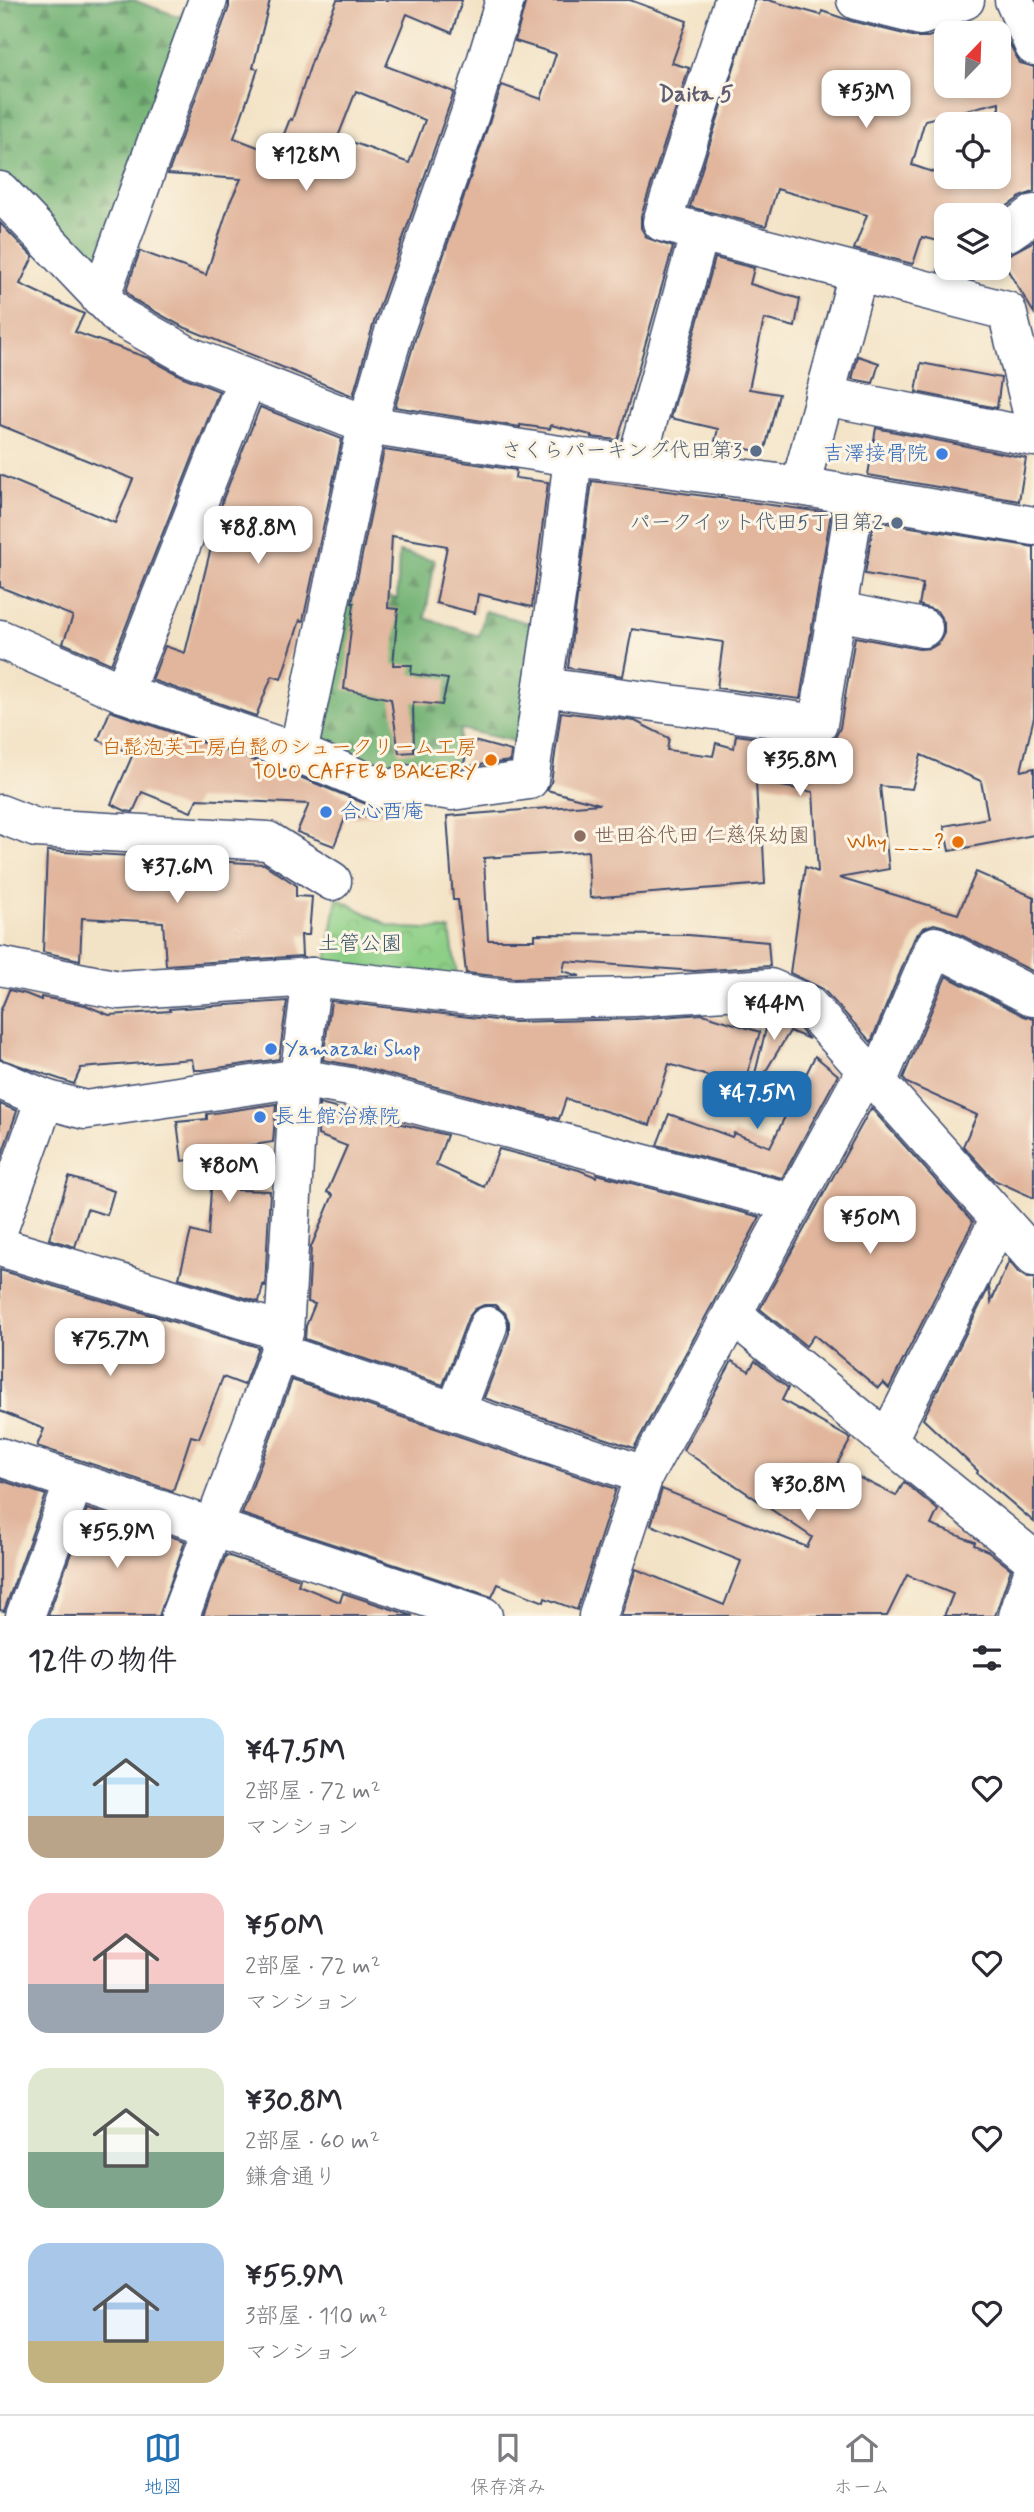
<!DOCTYPE html>
<html lang="ja">
<head>
<meta charset="utf-8">
<style>
  body { margin:0; font-family:Mynerve,"Klee One",sans-serif; background:#f2f2f3; color:#2b2b33; height:100vh; display:flex; flex-direction:column; font-size:26px; white-space:nowrap }
  * { box-sizing:border-box; margin:0 }
  p { font-size:23px; color:#7c7c81 }
  .icon { flex:none; width:38px; height:38px; fill:none; stroke:currentColor; stroke-width:2; stroke-linecap:round; stroke-linejoin:round }
  .map { position:relative; height:1616px; overflow:hidden }
  .drawer { display:flex; flex-direction:column; background:#fff; flex:1 }
  .drawer>* { flex:none }
  .needle { width:46px; rotate:23deg }
  .buttons { position:absolute; left:934px; top:21px; display:grid; gap:14px }
  .buttons a { display:grid; place-items:center; width:77px; height:77px; border-radius:14px; background:#fff; box-shadow:0 4px 10px #0003; font-size:35px }
  .price { position:absolute; translate:-50% -60px; padding:0 16px; border-radius:14px; background:#fff; color:#222; font-size:23px; line-height:46px; filter:drop-shadow(0 2px 4px #0008) }
  .price::after { content:''; position:absolute; left:50%; top:42px; width:21px; height:16px; margin-left:-10px; background:inherit; clip-path:polygon(0 0,100% 0,50% 100%) }
  .price.active { background:#1f6fb2; color:#fff }
  ul { padding:0; list-style:none }
  li { display:flex; align-items:center; gap:21px; height:175px; padding:0 28px }
  li span { display:grid; place-items:center; flex:none; width:196px; height:140px; border-radius:21px; color:#555 }
  li>.icon { margin-inline-start:auto }
  span .icon { width:84px; height:84px; fill:#fffc; stroke-width:1 }
  li b { font-size:30px }
  h2 { display:flex; justify-content:space-between; align-items:center; height:84px; padding:0 28px; font-size:30px }
  .tabs { display:flex; justify-content:space-around; align-items:center; height:98px; border-top:2px solid #e1e1e2; background:#fff; font-size:19px; color:#7c7c81 }
  .tabs a { display:grid; justify-items:center; gap:4px }
  .tabs .active { color:#1f6fb2 }
  .map>svg:first-child { display:block }
</style>
</head>
<body>
<div class="map">
<svg width="1034" height="1616" viewBox="0 0 1034 1616">
  <defs>
    <pattern id="forest-firs" width="22" height="20" patternUnits="userSpaceOnUse" patternTransform="scale(1.75)"><rect width="22" height="20" fill="#72b273"/><path d="M5 1l3.5 6h-7zM16 11l3.5 6h-7z" fill="#5d9162"/></pattern>
    <pattern id="park-crowns" width="20" height="18" patternUnits="userSpaceOnUse" patternTransform="scale(1.75)"><rect width="20" height="18" fill="#8dcf86"/><path d="M2 6a3 3 0 1 1 6 0M12 15a3 3 0 1 1 6 0" fill="none" stroke="#79b276"/></pattern>
  </defs>
  <rect width="100%" height="100%" fill="#fcf5e5"/>
  <filter id="ink" filterUnits="userSpaceOnUse"><feTurbulence type="fractalNoise" baseFrequency=".0143" numOctaves="2"/><feDisplacementMap in="SourceGraphic" scale="14" xChannelSelector="R" yChannelSelector="G"/><feConvolveMatrix kernelMatrix="1 2 1 2 8 2 1 2 1" color-interpolation-filters="sRGB"/></filter>
  <filter id="wash" filterUnits="userSpaceOnUse"><feTurbulence type="fractalNoise" baseFrequency=".00686" numOctaves="4" result="noise"/><feDisplacementMap in="SourceGraphic" scale="28" xChannelSelector="R" yChannelSelector="G"/><feGaussianBlur stdDeviation="1.57" result="paint"/><feColorMatrix in="noise" values="0 0 0 0 0 0 0 0 0 0 0 0 0 0 0 0 0 1.4 0 .05"/><feComposite in="paint" operator="in"/></filter>
  <g filter="url(#wash)">
    <rect width="100%" height="100%" fill="#f3e3c6"/>
    <g fill="url(#forest-firs)" stroke="#467068" stroke-width="2">
      <path d="M0,0H133L180,17L190,0L96,283L0,182Z"/>
      <path d="M399,552L435,560L425,618L479,636L485,611L540,626L522,743L460,729L455,781H385L308,748L341,585L397,599Z"/>
    </g>
    <path fill="url(#park-crowns)" stroke="#547f72" stroke-width="2" d="M337,898L388,925L402,928L450,930L459,988L325,969Z"/>
    <g id="blocks">
      <g fill="#e1b69d" fill-rule="evenodd">
        <path d="M229,0H270L253,68L258,69L234,138L276,154L290,119L292,120L317,46L337,0H462L452,33L407,14L386,66L454,92L374,322L353,396L181,326L134,300L126,291L140,251L206,275L230,202L241,179L168,174L229,7ZM356,91L425,120L409,163L338,137Z"/>
        <path d="M526,0H630L687,21L672,63L689,68L641,216V228L647,238L673,247L618,440L591,437V435L551,425L550,429L520,425V427L395,407L416,336L502,85L541,99L556,54L515,41Z"/>
        <path d="M755,0H768L821,15L822,11L851,21L916,37H928L947,30V86H999V46L1009,43L1020,63L1034,67V192L1022,196L994,215H947V243L922,237L913,264L854,249L867,215L777,189L766,226L690,207ZM999,102V177H947L912,165L925,120Z"/>
        <path d="M0,223L33,257L20,284L84,314L75,332L148,358L181,376L219,391L111,664L63,643L73,616L0,587V475L115,523L133,479L0,425Z"/>
        <path d="M1034,241V313L999,256V252L1010,254Z"/>
        <path d="M715,258L754,268L750,284L800,299L795,327L764,319L749,389L779,394L764,453L715,441L718,429L671,418Z"/>
        <path d="M938,268H976L973,280L938,271Z"/>
        <path d="M858,356L879,363L873,383L852,379Z"/>
        <path d="M921,363L1001,378L997,408L916,392Z"/>
        <path d="M260,407L342,439L303,621L300,620L281,679L272,676L256,716L152,680L165,646L185,653L223,499Z"/>
        <path d="M876,428L1026,458L1019,501L868,475Z"/>
        <path d="M384,450L516,470L515,478L548,482L532,607L478,594L475,613L436,603L447,546L392,536L388,608L398,609L393,665H412L411,674L448,679L442,705L413,702L414,752L399,753L391,699L344,689L354,603H352Z"/>
        <path d="M592,481L831,513L800,699L717,688L723,642L632,629L623,676L568,668Z"/>
        <path d="M874,521L1034,547V717L1021,771L1034,768V835L949,851L944,826L988,818L981,781L921,755L912,789L880,786L889,869L839,878L958,914L976,872L1034,897V972L945,927L934,924L923,928L915,937L871,1042L823,989L790,973L805,867L818,872L813,792L756,781L759,844H763L765,884L590,898L588,851L484,858L488,940H535V934L688,935L768,942L770,966L694,971L565,961L563,971L580,976L514,978L466,973L458,900H453L447,816L600,804L547,790L551,783L561,712L635,721L669,738L667,750L713,756L716,743L734,748L736,735L815,746L825,744L835,738L840,728L855,637L919,649L931,648L939,643L944,633V622L937,611L919,605L923,584L865,574Z"/>
        <path d="M110,711L290,773L388,813L350,818L346,816L334,846L297,832L309,804L197,799L191,812L142,792L133,812L126,811L111,804L133,754L98,740Z"/>
        <path d="M470,740L511,751L510,761L463,767Z"/>
        <path d="M47,851L264,864L296,885V896L312,897L309,935H301L302,956L166,965L163,922L82,918L80,960L43,952Z"/>
        <path d="M946,976L1024,1016L1034,1019V1198L994,1180L963,1146L977,1115L907,1083L903,1078Z"/>
        <path d="M9,990L26,994L41,1000V997L85,1005L109,1015L170,1011L169,1009L287,1001L279,1059L203,1070H194L192,1059L81,1068L74,1084L0,1059V1012Z"/>
        <path d="M331,1001L513,1022L635,1019L703,1014L760,1032L743,1087L669,1064L650,1125L566,1099L559,1119L356,1066L323,1060Z"/>
        <path d="M770,1012L794,1022L809,1039L790,1031L758,1084L753,1082Z"/>
        <path d="M815,1056L838,1075L782,1178L657,1145L669,1114L732,1137L734,1133L770,1147Z"/>
        <path d="M0,1104L17,1111L0,1160Z"/>
        <path d="M276,1104L273,1142L234,1148L238,1190L270,1191L265,1286L263,1285L259,1302L179,1278L191,1231L208,1236L213,1157L182,1161L177,1122L207,1119V1114Z"/>
        <path d="M319,1104L447,1135L436,1165L484,1187L499,1149L579,1170L596,1177L597,1174L760,1217L634,1448L484,1398L509,1333V1322L505,1313L495,1305H484L475,1309L468,1318L443,1385L305,1339L306,1326L315,1304L308,1302L311,1247L333,1195L327,1192L347,1146L318,1135Z"/>
        <path d="M871,1108L973,1222L889,1388L883,1382L878,1388L814,1335L806,1346L760,1309Z"/>
        <path d="M69,1177L114,1191L107,1215L87,1209L75,1247L49,1239Z"/>
        <path d="M1009,1261L1018,1272L1027,1278H1034V1522L977,1473L978,1471L923,1419L989,1287L991,1302Z"/>
        <path d="M0,1270L258,1347L244,1385L223,1377L199,1438L191,1436L173,1491L37,1446L44,1429L0,1411Z"/>
        <path d="M732,1361L749,1371L755,1361L788,1388L782,1400L851,1439L836,1466L896,1496L904,1482L938,1510L931,1525L975,1542L974,1545L988,1551L1011,1569L995,1616H944L953,1594L907,1575L887,1616H621L636,1569L724,1605L741,1561L651,1525L662,1489L807,1547L812,1537L683,1450Z"/>
        <path d="M292,1380L616,1489L577,1610L545,1598L544,1602L498,1584L492,1597L242,1514Z"/>
        <path d="M0,1480L46,1495L4,1611L0,1610Z"/>
        <path d="M87,1509L185,1541L159,1616H48Z"/>
        <path d="M226,1555L300,1579L298,1585L340,1602L343,1593L413,1616H203Z"/>
      </g>
    </g>
  </g>
  <g filter="url(#ink)">
    <use href="#blocks" fill-opacity="0" stroke="#3b4a6e" stroke-width="2"/>
    <g fill="none" stroke-linecap="round" stroke-linejoin="round">
      <g stroke="#3b4a6e" stroke-width="41">
        <g id="minor">
          <path d="M734,0L662,222L1007,311L1034,420"/>
          <path d="M856,0L921,16L965,0"/>
          <path d="M1014,0L1034,46"/>
          <path d="M0,191L120,317L189,356L367,425L573,457L636,464L800,486L1034,526"/>
          <path d="M1008,232L1034,214"/>
          <path d="M100,298L208,0"/>
          <path d="M824,396L1034,437"/>
          <path d="M636,464L700,231"/>
          <path d="M800,486L858,274"/>
          <path d="M838,611L923,628"/>
          <path d="M0,639L123,693L298,753L389,791L404,784L452,791L529,780L558,583L573,457"/>
          <path d="M543,687L818,724L856,495"/>
          <path d="M123,693L247,379"/>
          <path d="M298,753L367,425L395,329L470,114L505,0"/>
          <path d="M0,814L36,828L268,841L332,881"/>
          <path d="M0,966L119,990L312,977L513,1000L634,997L770,988L807,1004L1034,1257"/>
          <path d="M0,1080L45,1099L85,1110L299,1078L350,1087L793,1203"/>
          <path d="M0,1225L45,1099"/>
          <path d="M0,1247L284,1332"/>
          <path d="M732,1314L1034,1560"/>
          <path d="M279,1353L644,1475"/>
          <path d="M456,1411L488,1326"/>
          <path d="M887,1441L999,1220"/>
          <path d="M0,1457L483,1616"/>
          <path d="M25,1616L74,1482"/>
          <path d="M180,1616L279,1353L284,1332L299,1078L312,977"/>
          <path d="M598,1616L644,1475L859,1083L882,1071L935,946L1034,997"/>
          <path d="M1018,1616L1034,1569"/>
        </g>
      </g>
      <use href="#minor" stroke="#fff" stroke-width="38"/>
    </g>
  </g>
  <g fill="#5c6f8a" stroke="#fcf5e5" stroke-width="2.5">
    <circle cx="756" cy="451" r="7"/>
    <circle cx="897" cy="523" r="7"/>
  </g>
  <g fill="#3f7fe0" stroke="#fcf5e5" stroke-width="2.5">
    <circle cx="942" cy="454" r="7"/>
    <circle cx="326" cy="812" r="7"/>
    <circle cx="271" cy="1049" r="7"/>
    <circle cx="260" cy="1117" r="7"/>
  </g>
  <g fill="#e8710a" stroke="#fcf5e5" stroke-width="2.5">
    <circle cx="491" cy="760" r="7"/>
    <circle cx="958" cy="842" r="7"/>
  </g>
  <circle fill="#8d6e63" stroke="#fcf5e5" stroke-width="2.5" cx="580" cy="836" r="7"/>
  <g text-anchor="middle" dominant-baseline="central" stroke-width="6" stroke-linejoin="round" paint-order="stroke">
    <g font-size="21" fill="#4e5e75" stroke="#fcf5e5" text-anchor="end">
      <text x="742" y="451">さくらパーキング代田第3</text>
      <text x="883" y="523">パークイット代田5丁目第2</text>
    </g>
    <g font-size="21" fill="#366cbe" stroke="#fcf5e5" text-anchor="start">
      <text x="928" y="454" text-anchor="end">吉澤接骨院</text>
      <text x="340" y="812">合心酉庵</text>
      <text x="285" y="1049">Yamazaki Shop</text>
      <text x="274" y="1117">長生館治療院</text>
    </g>
    <g font-size="21" fill="#c56008" stroke="#fcf5e5" text-anchor="end">
      <text x="477" y="748">白髭泡芙工房白髭のシュークリーム工房<tspan x="477" dy="24">TOLO CAFFE &amp; BAKERY</tspan></text>
      <text x="944" y="842">Why ___?</text>
    </g>
    <g font-size="21" fill="#785e54" stroke="#fcf5e5" text-anchor="start">
      <text x="594" y="836">世田谷代田 仁慈保幼園</text>
    </g>
    <g font-size="21" fill="#385768" stroke="#fcf5e5">
      <text x="360" y="944">土管公園</text>
    </g>
    <g font-size="23" font-weight="bold" fill="#605e74" stroke="#fcf5e5">
      <text x="696" y="95">Daita 5</text>
    </g>
  </g>
</svg>
<div class="buttons">
<a><svg class="needle" viewBox="-14 -14 28 28"><path d="M0-13l5 13h-10z" fill="#e53935"/><path d="M0 13l5-13h-10z" fill="#7c7c81"/></svg></a>
<a><svg class="icon" aria-label="locate" viewBox="0 0 24 24"><circle cx="12" cy="12" r="6"/><path d="M12 2v4M12 18v4M2 12h4M18 12h4"/></svg></a>
<a><svg class="icon" aria-label="layers" viewBox="0 0 24 24"><path d="M12 4l9 5-9 5-9-5zM3 14l9 5 9-5"/></svg></a>
</div>
<b class="price" style="left:866px;top:130px">¥53M</b>
<b class="price" style="left:306px;top:193px">¥128M</b>
<b class="price" style="left:258px;top:566px">¥88.8M</b>
<b class="price" style="left:800px;top:798px">¥35.8M</b>
<b class="price" style="left:177px;top:905px">¥37.6M</b>
<b class="price" style="left:774px;top:1042px">¥44M</b>
<b class="price active" style="left:757px;top:1131px">¥47.5M</b>
<b class="price" style="left:229px;top:1204px">¥80M</b>
<b class="price" style="left:870px;top:1256px">¥50M</b>
<b class="price" style="left:110px;top:1378px">¥75.7M</b>
<b class="price" style="left:808px;top:1523px">¥30.8M</b>
<b class="price" style="left:117px;top:1570px">¥55.9M</b>
</div>
<section class="drawer">
<h2>12件の物件<svg class="icon" aria-label="filters" viewBox="0 0 24 24"><path d="M4 7h16M4 17h16"/><circle cx="9" cy="7" r="2"/><circle cx="15" cy="17" r="2"/></svg></h2>
<ul>
<li><span style="background:linear-gradient(#bfe0f5 70%,#b9a48a 0)"><svg class="icon" aria-label="home" viewBox="0 0 24 24"><path d="M3 11l9-7 9 7M6 9v11h12V9"/></svg></span><div><b>¥47.5M</b><p>2部屋 · 72 m²</p><p>マンション</p></div><svg class="icon" aria-label="heart" viewBox="0 0 24 24"><path d="M12 20l-8-8c-3-5 5-10 8-4 3-6 11-1 8 4z"/></svg></li>
<li><span style="background:linear-gradient(#f6c9c9 65%,#9aa5b1 0)"><svg class="icon" aria-label="home" viewBox="0 0 24 24"><path d="M3 11l9-7 9 7M6 9v11h12V9"/></svg></span><div><b>¥50M</b><p>2部屋 · 72 m²</p><p>マンション</p></div><svg class="icon" aria-label="heart" viewBox="0 0 24 24"><path d="M12 20l-8-8c-3-5 5-10 8-4 3-6 11-1 8 4z"/></svg></li>
<li><span style="background:linear-gradient(#dfe7d0 60%,#7fa58c 0)"><svg class="icon" aria-label="home" viewBox="0 0 24 24"><path d="M3 11l9-7 9 7M6 9v11h12V9"/></svg></span><div><b>¥30.8M</b><p>2部屋 · 60 m²</p><p>鎌倉通り</p></div><svg class="icon" aria-label="heart" viewBox="0 0 24 24"><path d="M12 20l-8-8c-3-5 5-10 8-4 3-6 11-1 8 4z"/></svg></li>
<li><span style="background:linear-gradient(#a9c7e8 70%,#c2b280 0)"><svg class="icon" aria-label="home" viewBox="0 0 24 24"><path d="M3 11l9-7 9 7M6 9v11h12V9"/></svg></span><div><b>¥55.9M</b><p>3部屋 · 110 m²</p><p>マンション</p></div><svg class="icon" aria-label="heart" viewBox="0 0 24 24"><path d="M12 20l-8-8c-3-5 5-10 8-4 3-6 11-1 8 4z"/></svg></li>
</ul>
</section>
<nav class="tabs">
<a class="active"><svg class="icon" aria-label="map" viewBox="0 0 24 24"><path d="M3 6l6-2 6 2 6-2v14l-6 2-6-2-6 2zM9 4v14M15 6v14"/></svg>地図</a>
<a><svg class="icon" aria-label="saved" viewBox="0 0 24 24"><path d="M7 4h10v16l-5-4-5 4z"/></svg>保存済み</a>
<a><svg class="icon" aria-label="home" viewBox="0 0 24 24"><path d="M3 11l9-7 9 7M6 9v11h12V9"/></svg>ホーム</a>
</nav>
</body>
</html>
